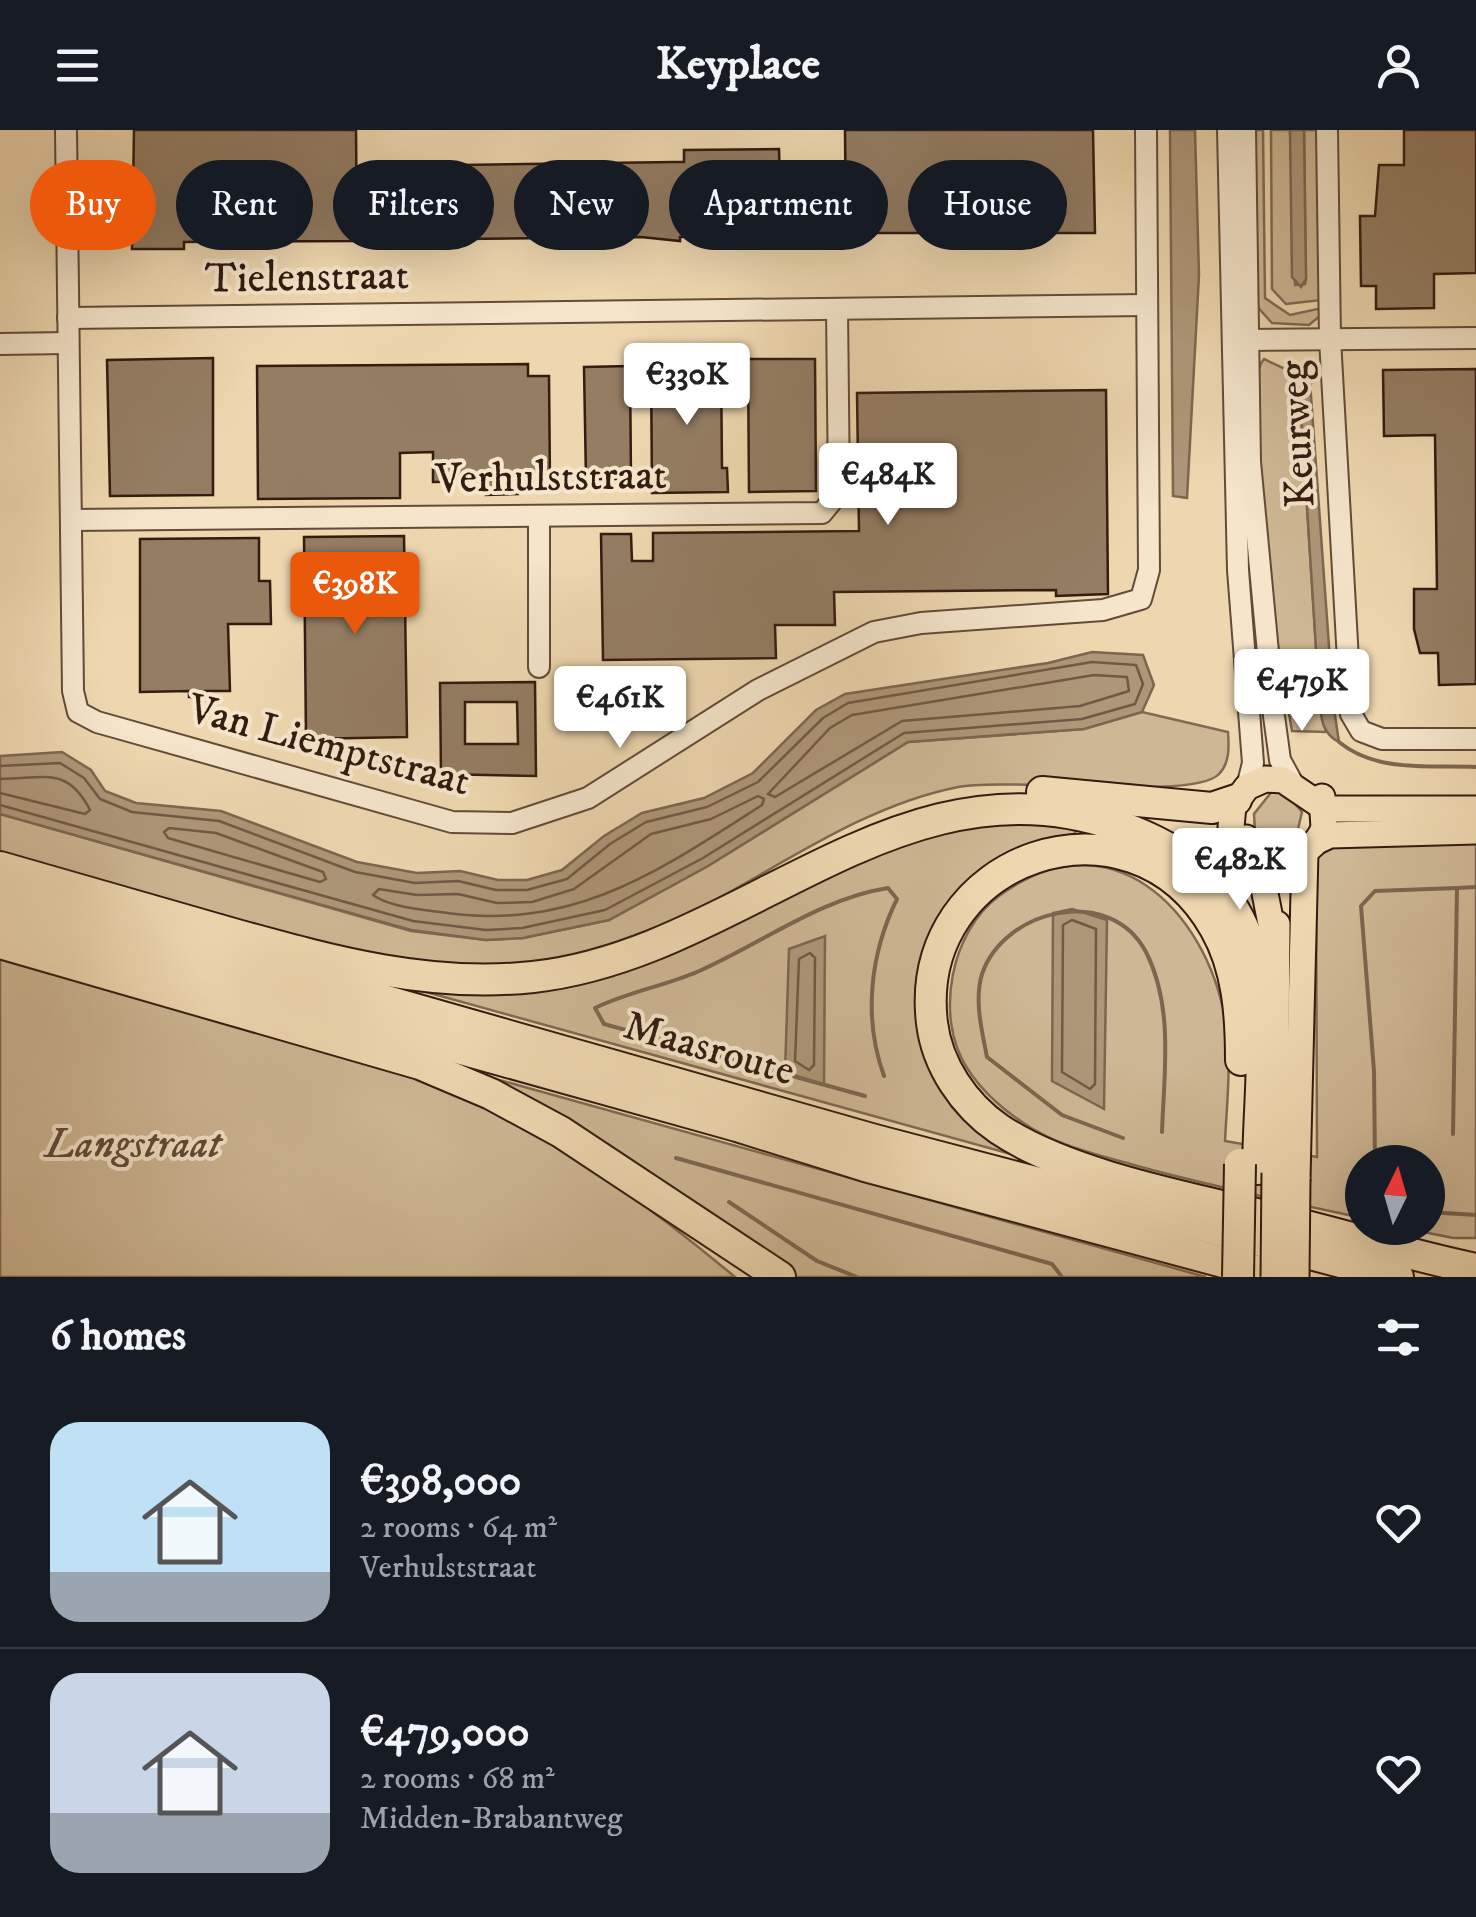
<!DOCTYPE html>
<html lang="en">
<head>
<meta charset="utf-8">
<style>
  body { margin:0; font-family:"IM FELL DW Pica",serif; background:#242831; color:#f1f3f6; height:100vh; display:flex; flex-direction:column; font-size:38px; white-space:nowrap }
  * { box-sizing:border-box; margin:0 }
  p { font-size:32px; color:#9ea1a6 }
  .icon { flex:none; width:55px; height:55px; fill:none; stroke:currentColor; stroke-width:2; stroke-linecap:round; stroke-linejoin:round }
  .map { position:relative; height:1147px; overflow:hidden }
  .sheet { display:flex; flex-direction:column; background:#171b24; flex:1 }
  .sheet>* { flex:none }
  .hud { position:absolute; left:30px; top:30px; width:1418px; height:90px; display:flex; gap:20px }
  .needle { width:65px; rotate:5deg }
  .controls { position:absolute; left:1345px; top:1015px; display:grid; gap:20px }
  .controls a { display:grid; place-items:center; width:100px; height:100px; border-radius:50%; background:#171b24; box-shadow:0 10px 40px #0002; font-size:50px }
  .price { position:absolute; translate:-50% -85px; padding:0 22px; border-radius:10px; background:#fff; color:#222; font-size:32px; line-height:65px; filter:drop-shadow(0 2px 5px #0008) }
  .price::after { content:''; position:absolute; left:50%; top:60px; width:30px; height:22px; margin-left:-15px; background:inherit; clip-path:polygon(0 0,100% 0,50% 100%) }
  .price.active { background:#ea580c; color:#fff }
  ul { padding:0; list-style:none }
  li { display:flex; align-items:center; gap:30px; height:250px; padding:0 50px }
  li+li { border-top:2px solid #363941 }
  li span { display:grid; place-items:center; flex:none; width:280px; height:200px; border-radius:30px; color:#555 }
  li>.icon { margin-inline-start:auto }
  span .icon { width:120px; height:120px; fill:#fffc; stroke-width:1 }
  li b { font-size:42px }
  h2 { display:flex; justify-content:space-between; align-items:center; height:120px; padding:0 50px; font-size:42px }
  .pill { padding:0 35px; border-radius:45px; background:#171b24; box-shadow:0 10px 40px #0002; font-size:35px; line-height:90px }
  .pill.active { background:#ea580c; color:#fff }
  header { display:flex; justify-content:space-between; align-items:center; height:130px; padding:0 50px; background:#171b24; font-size:45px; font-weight:800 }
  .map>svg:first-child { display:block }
</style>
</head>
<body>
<header><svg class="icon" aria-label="menu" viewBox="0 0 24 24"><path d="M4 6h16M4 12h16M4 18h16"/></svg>Keyplace<svg class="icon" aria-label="person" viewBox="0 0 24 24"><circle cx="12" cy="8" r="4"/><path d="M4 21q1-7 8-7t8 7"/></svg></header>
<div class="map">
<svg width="1476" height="1147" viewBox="0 0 1476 1147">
  <rect width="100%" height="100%" fill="#eed7af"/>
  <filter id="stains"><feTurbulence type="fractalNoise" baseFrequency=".002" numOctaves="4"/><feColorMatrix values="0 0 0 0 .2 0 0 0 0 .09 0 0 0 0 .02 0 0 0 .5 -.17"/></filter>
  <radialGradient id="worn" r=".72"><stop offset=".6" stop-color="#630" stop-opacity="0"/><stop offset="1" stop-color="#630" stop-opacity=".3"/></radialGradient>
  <g fill="#ceb794" stroke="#806a52" stroke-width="2.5">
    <path d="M1250,0H1263L1265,168L1290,185L1322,178L1321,185L1309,195L1272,193L1254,173Z"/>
    <path d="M1271,0H1290L1295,155L1305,154L1306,149L1304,0H1320L1322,170L1286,174L1272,159Z"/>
    <path d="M1264,229L1285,239H1303L1315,251L1300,258V267L1319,565L1326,602L1292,601C1282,544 1233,264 1264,229Z"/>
    <path d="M1142,582L1228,602C1229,616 1230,633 1219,644C1194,671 1009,647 958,657C798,689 677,836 507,836C334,836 165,771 0,725V684L411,801L486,810L523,808L609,790L708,736L908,612L1084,599Z"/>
    <path d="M1273,660L1284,661L1302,682L1298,699L1282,716L1270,714L1255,701L1254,684Z"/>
    <path d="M946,693L1075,695V707C1000,720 929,761 921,845C919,868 922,892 923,914L1054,1036L426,862L524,863L593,849L850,729Z"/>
    <path d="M1476,711V1108H1453L1404,1098H1428V1032H1362V1088C1288,1072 1214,1057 1141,1037C1106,1027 1065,1018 1033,999C1008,984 983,963 967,938C934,887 951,801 999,766C1109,684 1206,779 1225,889C1232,929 1227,971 1225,1011L1317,1027L1316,728L1329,715Z"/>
    <path d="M0,815C137,858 279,895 414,944C526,986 644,1071 735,1147H0Z"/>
    <path d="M474,945L503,951L1206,1147H793L581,999Z"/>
  </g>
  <g fill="#ae9779" stroke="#7d664f" stroke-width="2.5">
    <path d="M1170,0H1195L1199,145L1187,368L1173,366Z"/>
    <path d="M1290,0H1304L1306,149L1301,157L1292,147Z"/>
    <path d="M1310,252L1333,572L1339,612C1320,603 1321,584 1319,565L1300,267L1302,254Z"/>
    <path d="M1092,522L1143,525L1154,555L1142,582L1084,599L908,612L708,736L609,790L523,808L486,810L411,800L0,684V626L62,622L91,640L105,661L136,673L221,681L357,732L417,743L460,741L498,750H527L562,740L604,706L642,683L704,668L753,643L816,580L845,564L1048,533Z"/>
    <path d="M1072,779L1107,790L1104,979L1052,951L1053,783Z"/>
    <path d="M825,806L824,955L785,942L789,819Z"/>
  </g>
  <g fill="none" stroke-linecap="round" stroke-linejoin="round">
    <g stroke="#705a44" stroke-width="2.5">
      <path d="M1094,545L1127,547L1129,561L1080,576L902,591L775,667L768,664L830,598L852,585Z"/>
      <path d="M0,636L60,633L84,648L100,669L132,682L219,691L355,742L415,753L458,751L496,760H527L567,749L610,714L646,692L707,677L758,652L823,588L848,573L1092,532L1136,535L1143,554L1135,574L1082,589L904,603L703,728L605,780L522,798L486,800L413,791L0,675"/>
      <path d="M0,649C43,649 67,635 90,680L85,684L0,663"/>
      <path d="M758,666L764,669L762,675C656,743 572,802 440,782C419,779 390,777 373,765L379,759L417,765L458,764L497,773L532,772L574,759L651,704L711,689Z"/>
      <path d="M169,698L216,703L323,742L326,749L320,752L168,708L164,702Z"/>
      <path d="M1072,790L1096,799L1095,954L1090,959L1062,942L1063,795Z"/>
      <path d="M810,823L815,828L814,935L809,940L795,931L799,829Z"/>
    </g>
    <g stroke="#7d664f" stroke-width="4">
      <path d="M1339,612C1377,643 1429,635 1476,637"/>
      <path d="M1457,758L1476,757"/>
      <path d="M865,966L604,894L595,878C628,862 664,856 697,842C759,815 821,768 888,758L897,769C870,824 863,888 884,946"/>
      <path d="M1123,1008L1062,985L987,927C982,901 974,871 982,844C1004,779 1110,754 1146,822C1174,877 1164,943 1162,1002"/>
      <path d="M676,1028L1052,1134L1062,1147"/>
      <path d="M1375,1032L1374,941L1361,776L1375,761L1457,758L1453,1004"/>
      <path d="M729,1072L817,1131L857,1147"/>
      <path d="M1428,1082L1476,1085"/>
    </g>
  </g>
  <g fill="#947d63" stroke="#331c10" stroke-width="2.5" fill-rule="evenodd">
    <path d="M134,0H356L357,111L184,112V119H132Z"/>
    <path d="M845,0H1093L1095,103H846Z"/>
    <path d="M1404,0H1476V143L1434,144V178L1376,179V156H1361L1360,86H1375L1379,35H1404Z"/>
    <path d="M779,19L780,57L748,61L753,110H732V106L680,107V111L641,107L461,109L460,35L675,32H684V20Z"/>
    <path d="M213,228V365L110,366L107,230Z"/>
    <path d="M748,229H815L816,361L749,362Z"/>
    <path d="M721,231L722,338H727L728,362L652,363L651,232Z"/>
    <path d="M528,234V246H549L550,354H518V364L486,365V351L433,352V322L400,323V368L258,369L257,236Z"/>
    <path d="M630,236L631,349H586L584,237Z"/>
    <path d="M1476,239V554L1439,555L1438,523H1420L1414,499V459H1437L1435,305L1384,306L1383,240Z"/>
    <path d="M1106,260L1108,464L1056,466V460L834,462L835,495H775L776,528L603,530L601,404H631L632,431H653V403L859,401L857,263Z"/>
    <path d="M404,406L407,607L306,609L304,407Z"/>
    <path d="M259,408V451H270L271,494H228L230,561H205V567H189V561L140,562V409Z"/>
    <path d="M535,552L536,646L441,644L440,553ZM465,572H517L518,614H465Z"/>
  </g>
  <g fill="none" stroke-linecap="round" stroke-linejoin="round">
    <g stroke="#624b38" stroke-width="24">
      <g id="minor">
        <path d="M66,0L73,561L78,582L97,592L452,692L512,693L588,668L758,560L874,502L921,493L1103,480L1141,469L1149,440L1146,0"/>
        <path d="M1228,0L1238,440L1253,633L1247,657"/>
        <path d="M1245,0L1250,332L1274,586L1280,630L1293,654"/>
        <path d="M1327,0L1330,209L1351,584L1361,601L1382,609H1476"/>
        <path d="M68,188L1147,175"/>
        <path d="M1239,210L1476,208"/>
        <path d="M0,214L68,213"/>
        <path d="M539,386V537"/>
        <path d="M71,390L822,383L839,362L837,179"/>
      </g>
    </g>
    <g stroke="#331c10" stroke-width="29">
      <g id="major">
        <path d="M1246,708C1269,738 1310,732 1324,698L1322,667"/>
        <path d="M1317,711L1330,705L1476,701"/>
        <path d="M1274,809L1261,743L1238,717L1231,697L1233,676L1247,657L1265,649L1283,650L1326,679H1476"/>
        <path d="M1275,1043L1277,794"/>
        <path d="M1297,1049L1305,722"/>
      </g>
    </g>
    <g stroke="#331c10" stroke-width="34">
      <g id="highway">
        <path d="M1042,662L1212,678L1236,670"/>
        <path d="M0,737C79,760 158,783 237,805C335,832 430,858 533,847C746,824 904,611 1132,701C1294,765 1260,896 1258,1039"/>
        <path d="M0,761L875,1010L1398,1147"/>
        <path d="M0,790L737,996L865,1036L1279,1147"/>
        <path d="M0,813L420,934L491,964L561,1002L780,1147"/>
        <path d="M1241,930C1241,885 1238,838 1215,798C1132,651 912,726 932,893C937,935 964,975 999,999C1070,1047 1201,1070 1286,1091C1349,1106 1412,1126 1476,1139"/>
      </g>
    </g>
    <use href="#minor" stroke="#f4e5cb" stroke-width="20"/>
    <use href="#major" stroke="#eed7af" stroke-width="25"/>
    <use href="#highway" stroke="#eed7af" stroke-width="30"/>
    <g stroke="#331c10" stroke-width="29" stroke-linecap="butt">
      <g id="major-bridge">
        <path d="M1274,1147L1275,1043"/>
        <path d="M1296,1147L1297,1049"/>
      </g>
    </g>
    <g stroke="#331c10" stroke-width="34" stroke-linecap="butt">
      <path id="highway-bridge" d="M1238,1147L1240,1034"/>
    </g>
    <use href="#major-bridge" stroke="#eed7af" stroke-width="25"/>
    <use href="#highway-bridge" stroke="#eed7af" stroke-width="30"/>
  </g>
  <g text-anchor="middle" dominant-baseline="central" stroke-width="8" stroke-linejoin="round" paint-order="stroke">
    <g font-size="42" fill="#331c10" stroke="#f4e5cb">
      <text transform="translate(307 148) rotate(-1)">Tielenstraat</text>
      <text transform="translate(1298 304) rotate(-93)">Keurweg</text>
      <text transform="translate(551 348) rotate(-1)">Verhulststraat</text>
      <text transform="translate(329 616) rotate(15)">Van Liemptstraat</text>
      <text transform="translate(709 919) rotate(16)">Maasroute</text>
    </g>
    <g font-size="42" font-style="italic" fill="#624a38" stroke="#f4e5cb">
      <text x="133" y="1015">Langstraat</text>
    </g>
  </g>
  <rect width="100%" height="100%" filter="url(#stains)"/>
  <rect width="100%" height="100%" fill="url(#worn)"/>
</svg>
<div class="controls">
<a><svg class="needle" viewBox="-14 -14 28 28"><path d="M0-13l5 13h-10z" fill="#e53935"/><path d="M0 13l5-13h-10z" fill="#9ea1a6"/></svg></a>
</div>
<b class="price" style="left:687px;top:298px">€330K</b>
<b class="price" style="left:888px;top:398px">€484K</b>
<b class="price active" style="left:355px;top:507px">€398K</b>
<b class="price" style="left:1302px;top:604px">€479K</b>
<b class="price" style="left:620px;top:621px">€461K</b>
<b class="price" style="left:1240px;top:783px">€482K</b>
<div class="hud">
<a class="pill active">Buy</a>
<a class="pill">Rent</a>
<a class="pill">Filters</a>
<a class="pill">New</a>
<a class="pill">Apartment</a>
<a class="pill">House</a>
</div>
</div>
<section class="sheet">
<h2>6 homes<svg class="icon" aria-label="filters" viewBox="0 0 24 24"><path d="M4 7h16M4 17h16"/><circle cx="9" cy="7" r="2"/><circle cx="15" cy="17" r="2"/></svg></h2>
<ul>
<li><span style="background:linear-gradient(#bfe0f5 75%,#9aa5b1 0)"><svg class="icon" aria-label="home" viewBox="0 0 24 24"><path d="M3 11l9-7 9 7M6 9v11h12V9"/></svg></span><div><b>€398,000</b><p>2 rooms · 64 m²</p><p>Verhulststraat</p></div><svg class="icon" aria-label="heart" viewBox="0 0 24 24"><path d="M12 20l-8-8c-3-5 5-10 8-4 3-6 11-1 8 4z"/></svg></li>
<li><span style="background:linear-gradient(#c9d6e8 70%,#9aa5b1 0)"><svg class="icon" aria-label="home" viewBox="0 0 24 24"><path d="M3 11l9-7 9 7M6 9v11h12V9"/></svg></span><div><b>€479,000</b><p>2 rooms · 68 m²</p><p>Midden-Brabantweg</p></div><svg class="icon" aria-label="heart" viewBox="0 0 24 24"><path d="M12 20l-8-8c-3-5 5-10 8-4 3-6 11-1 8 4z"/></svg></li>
</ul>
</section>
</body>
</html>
